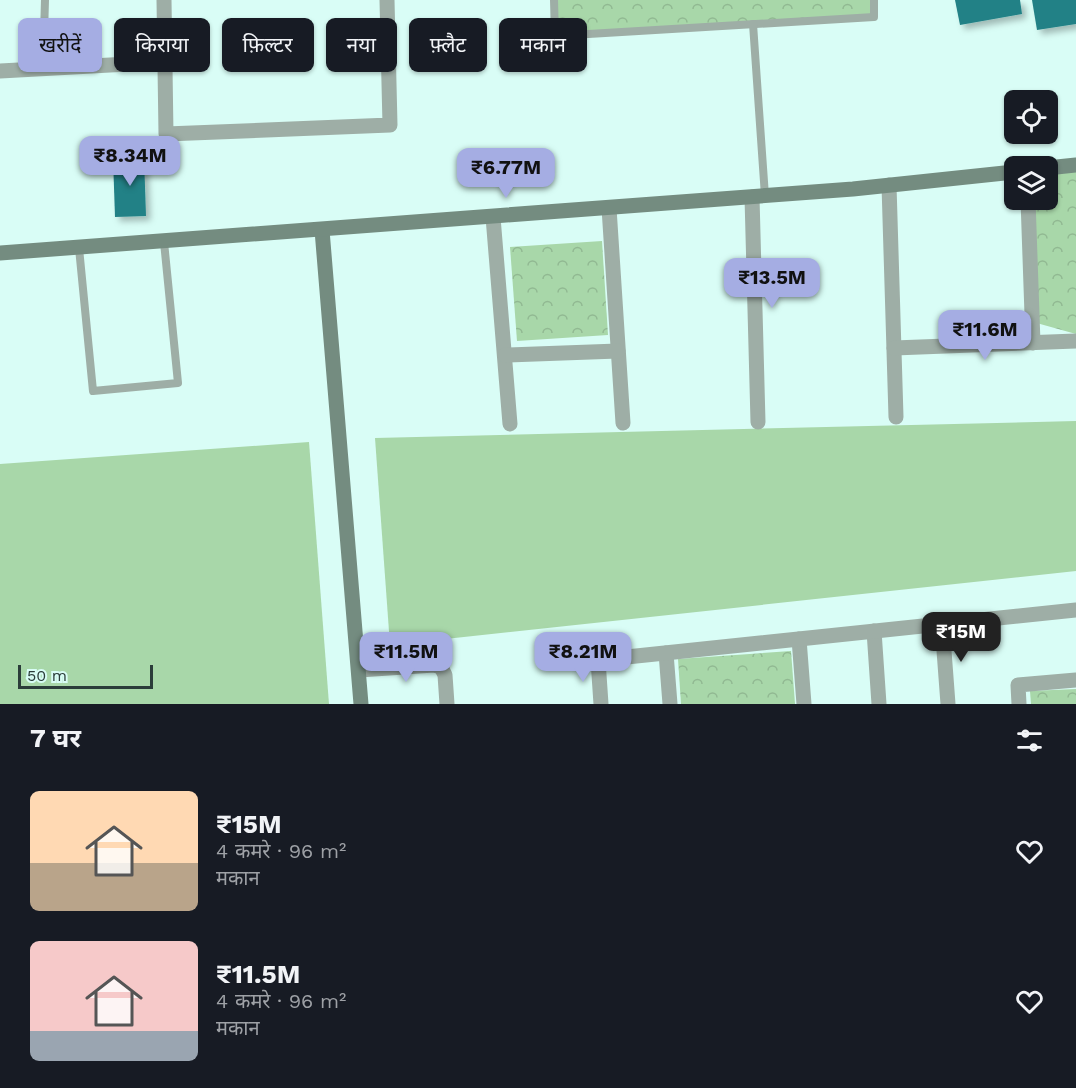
<!DOCTYPE html>
<html lang="hi">
<head>
<meta charset="utf-8">
<style>
  body { margin:0; font-family:"Work Sans","Noto Sans Devanagari",sans-serif; background:#242831; color:#f1f3f6; height:100vh; display:flex; flex-direction:column; font-size:22px; white-space:nowrap }
  * { box-sizing:border-box; margin:0 }
  p { font-size:20px; color:#9ea1a6 }
  .icon { flex:none; width:33px; height:33px; fill:none; stroke:currentColor; stroke-width:2; stroke-linecap:round; stroke-linejoin:round }
  .map { position:relative; height:704px; overflow:hidden }
  .panel { display:flex; flex-direction:column; background:#171b24; flex:1 }
  .panel>* { flex:none }
  .hud { position:absolute; left:18px; top:18px; width:600px; height:54px; display:flex; gap:12px }
  .fabs { position:absolute; left:1004px; top:90px; display:grid; gap:12px }
  .fabs a { display:grid; place-items:center; width:54px; height:54px; border-radius:9px; background:#171b24; box-shadow:0 2px 4px #0004; font-size:30px }
  .scale { position:absolute; left:18px; bottom:15px; width:135px; box-sizing:border-box; padding-left:6px; border:3px solid #2b3d3a; border-top:0; font-size:16px; line-height:21px; white-space:nowrap; color:#2b3d3a; -webkit-text-stroke:4px #d9fdf6; paint-order:stroke }
  .price { position:absolute; translate:-50% -51px; padding:0 14px; border-radius:12px; background:#a5ade3; color:#111; font-size:20px; line-height:39px; filter:drop-shadow(0 2px 3px #0008) }
  .price::after { content:''; position:absolute; left:50%; top:36px; width:18px; height:14px; margin-left:-9px; background:inherit; clip-path:polygon(0 0,100% 0,50% 100%) }
  .price.selected { background:#222; color:#fff }
  ul { padding:0; list-style:none }
  li { display:flex; align-items:center; gap:18px; height:150px; padding:0 30px }
  li span { display:grid; place-items:center; flex:none; width:168px; height:120px; border-radius:9px; color:#555 }
  li>.icon { margin-inline-start:auto }
  span .icon { width:72px; height:72px; fill:#fffc; stroke-width:1 }
  li b { font-size:26px }
  h2 { display:flex; justify-content:space-between; align-items:center; height:72px; padding:0 30px; font-size:26px }
  .tag { padding:0 21px; border-radius:9px; background:#171b24; box-shadow:0 2px 4px #0004; font-size:21px; line-height:54px }
  .tag.selected { background:#a5ade3; color:#111 }
  .map>svg:first-child { display:block }
</style>
</head>
<body>
<div class="map">
<svg width="1076" height="704" viewBox="0 0 1076 704">
  <defs>
    <pattern id="park-crowns" width="20" height="18" patternUnits="userSpaceOnUse" patternTransform="scale(1.5)"><rect width="20" height="18" fill="#a8d7a9"/><path d="M2 6a3 3 0 1 1 6 0M12 15a3 3 0 1 1 6 0" fill="none" stroke="#91b992"/></pattern>
    <filter id="shadow"><feDropShadow dx="4.5" dy="4.5" stdDeviation="3" flood-color="#0004"/></filter>
  </defs>
  <rect width="100%" height="100%" fill="#d9fdf6"/>
  <g fill="#a8d7a9">
    <path d="M1076,421V571L390,645L375,438Z"/>
    <path d="M309,442L329,704H0V464Z"/>
  </g>
  <g fill="url(#park-crowns)">
    <path d="M554,0H874V17L555,36Z"/>
    <path d="M1076,165V334L1033,322L1028,200H1047V168Z"/>
    <path d="M602,241L608,335L517,341L510,247Z"/>
    <path d="M791,651L795,704H681L678,659Z"/>
    <path d="M1076,689V704H1031L1030,691Z"/>
  </g>
  <g fill="#228186" filter="url(#shadow)">
    <path d="M955,0H1020L1022,14L960,25Z"/>
    <path d="M1032,0H1076V24L1037,30Z"/>
    <path d="M144,157L146,216L115,217L113,158Z"/>
  </g>
  <g fill="none" stroke-linecap="round" stroke-linejoin="round">
    <g stroke="#9eaea6" stroke-width="8">
      <path d="M554,0L555,36L874,17V0"/>
      <path d="M753,24L765,196"/>
      <path d="M43,69L45,0"/>
      <path d="M79,248L93,391L178,383L164,242"/>
    </g>
    <g stroke="#9eaea6" stroke-width="15">
      <path d="M164,0L166,134L390,125L387,0"/>
      <path d="M0,71L165,62"/>
      <path d="M889,185L896,417"/>
      <path d="M752,197L758,422"/>
      <path d="M1028,200L1033,343"/>
      <path d="M609,208L623,423"/>
      <path d="M493,217L510,424"/>
      <path d="M894,348L1076,341"/>
      <path d="M505,355L618,351"/>
      <path d="M942,624L948,704"/>
      <path d="M874,631L879,704"/>
      <path d="M799,639L804,704"/>
      <path d="M666,653L670,704"/>
      <path d="M359,670L434,665L441,667L445,675L447,704"/>
      <path d="M601,704L598,660L1076,610"/>
      <path d="M1019,704L1018,685L1076,680"/>
    </g>
    <g stroke="#748c80" stroke-width="15">
      <path d="M1047,168L1076,165"/>
      <path d="M322,230L361,704"/>
      <path d="M0,253L853,189L1014,172"/>
    </g>
  </g>
</svg>
<div class="fabs">
<a><svg class="icon" aria-label="locate" viewBox="0 0 24 24"><circle cx="12" cy="12" r="6"/><path d="M12 2v4M12 18v4M2 12h4M18 12h4"/></svg></a>
<a><svg class="icon" aria-label="layers" viewBox="0 0 24 24"><path d="M12 4l9 5-9 5-9-5zM3 14l9 5 9-5"/></svg></a>
</div>
<div class="scale">50 m</div>
<b class="price" style="left:130px;top:187px">₹8.34M</b>
<b class="price" style="left:506px;top:199px">₹6.77M</b>
<b class="price" style="left:772px;top:309px">₹13.5M</b>
<b class="price" style="left:985px;top:361px">₹11.6M</b>
<b class="price selected" style="left:961px;top:663px">₹15M</b>
<b class="price" style="left:406px;top:683px">₹11.5M</b>
<b class="price" style="left:583px;top:683px">₹8.21M</b>
<div class="hud">
<a class="tag selected">खरीदें</a>
<a class="tag">किराया</a>
<a class="tag">फ़िल्टर</a>
<a class="tag">नया</a>
<a class="tag">फ़्लैट</a>
<a class="tag">मकान</a>
</div>
</div>
<section class="panel">
<h2>7 घर<svg class="icon" aria-label="filters" viewBox="0 0 24 24"><path d="M4 7h16M4 17h16"/><circle cx="9" cy="7" r="2"/><circle cx="15" cy="17" r="2"/></svg></h2>
<ul>
<li><span style="background:linear-gradient(#ffd9b3 60%,#b9a48a 0)"><svg class="icon" aria-label="home" viewBox="0 0 24 24"><path d="M3 11l9-7 9 7M6 9v11h12V9"/></svg></span><div><b>₹15M</b><p>4 कमरे · 96 m²</p><p>मकान</p></div><svg class="icon" aria-label="heart" viewBox="0 0 24 24"><path d="M12 20l-8-8c-3-5 5-10 8-4 3-6 11-1 8 4z"/></svg></li>
<li><span style="background:linear-gradient(#f6c9c9 75%,#9aa5b1 0)"><svg class="icon" aria-label="home" viewBox="0 0 24 24"><path d="M3 11l9-7 9 7M6 9v11h12V9"/></svg></span><div><b>₹11.5M</b><p>4 कमरे · 96 m²</p><p>मकान</p></div><svg class="icon" aria-label="heart" viewBox="0 0 24 24"><path d="M12 20l-8-8c-3-5 5-10 8-4 3-6 11-1 8 4z"/></svg></li>
</ul>
</section>
</body>
</html>
